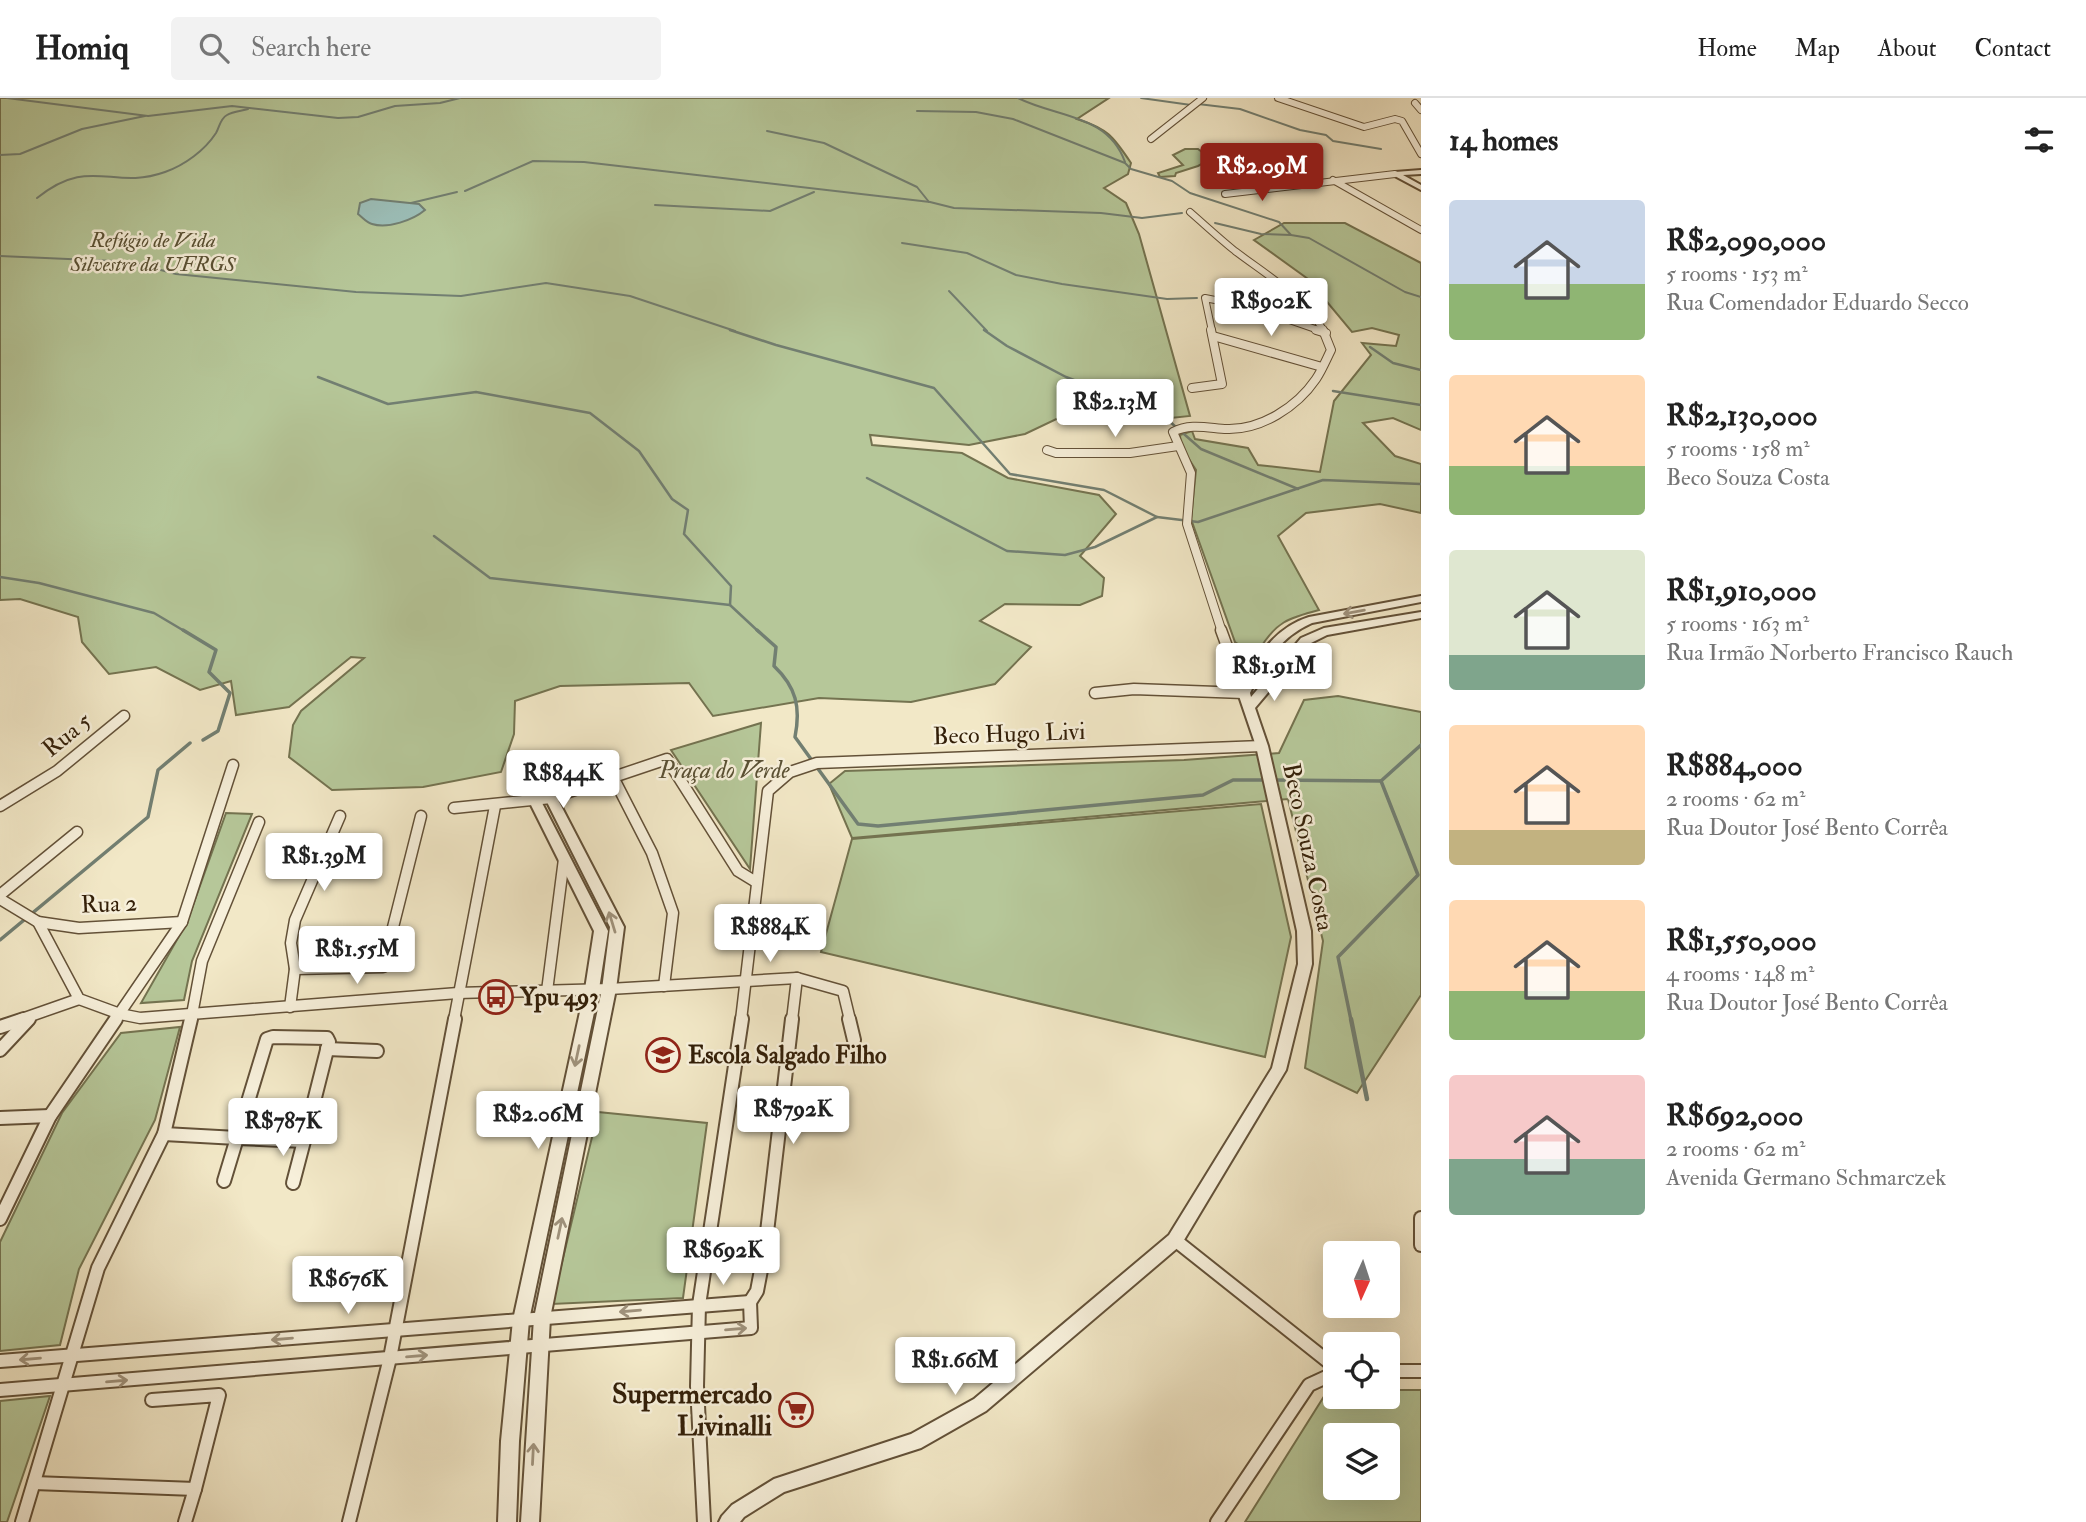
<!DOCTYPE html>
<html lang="en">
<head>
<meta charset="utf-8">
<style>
  body { margin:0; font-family:"IM FELL Double Pica",serif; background:#f2f2f2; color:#222; height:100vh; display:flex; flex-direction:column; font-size:26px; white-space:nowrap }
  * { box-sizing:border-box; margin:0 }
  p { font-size:23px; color:#767676 }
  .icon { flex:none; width:38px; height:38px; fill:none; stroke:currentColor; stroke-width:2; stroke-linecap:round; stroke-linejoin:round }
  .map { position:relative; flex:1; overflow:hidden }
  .sheet { display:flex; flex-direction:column; background:#fff; width:665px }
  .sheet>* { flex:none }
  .needle { width:46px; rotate:183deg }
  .controls { position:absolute; left:1323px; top:1143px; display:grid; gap:14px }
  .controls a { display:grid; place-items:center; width:77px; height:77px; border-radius:7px; background:#fff; box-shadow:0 7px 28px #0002; font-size:35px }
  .price { position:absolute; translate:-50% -60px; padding:0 16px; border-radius:7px; background:#fff; color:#222; font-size:23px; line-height:46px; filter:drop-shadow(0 2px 4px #0008) }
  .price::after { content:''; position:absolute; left:50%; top:42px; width:21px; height:16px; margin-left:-10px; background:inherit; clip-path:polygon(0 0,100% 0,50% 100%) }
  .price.active { background:#8f2418; color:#fff }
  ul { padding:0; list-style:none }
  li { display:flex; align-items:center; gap:21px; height:175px; padding:0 28px }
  li span { display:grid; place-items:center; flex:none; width:196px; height:140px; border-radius:7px; color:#555 }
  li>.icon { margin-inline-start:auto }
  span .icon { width:84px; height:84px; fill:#fffc; stroke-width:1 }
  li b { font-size:30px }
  h2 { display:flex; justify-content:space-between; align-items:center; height:84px; padding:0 28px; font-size:30px }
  header { display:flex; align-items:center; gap:42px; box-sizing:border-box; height:98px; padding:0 35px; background:#fff; border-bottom:2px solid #e0e0e0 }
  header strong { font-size:33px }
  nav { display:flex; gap:38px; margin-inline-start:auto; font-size:24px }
  .search { width:490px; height:63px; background:#f2f2f2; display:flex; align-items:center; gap:18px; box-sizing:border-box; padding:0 24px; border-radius:7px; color:#767676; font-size:26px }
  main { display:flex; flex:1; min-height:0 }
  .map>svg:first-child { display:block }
</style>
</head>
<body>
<header>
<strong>Homiq</strong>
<div class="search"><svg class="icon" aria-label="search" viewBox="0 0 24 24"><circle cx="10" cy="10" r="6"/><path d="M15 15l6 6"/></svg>Search here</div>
<nav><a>Home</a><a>Map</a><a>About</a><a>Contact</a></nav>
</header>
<main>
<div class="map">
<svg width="1421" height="1424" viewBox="0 0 1421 1424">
  <rect width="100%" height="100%" fill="#f2e8c7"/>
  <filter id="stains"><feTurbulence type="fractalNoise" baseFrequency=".00286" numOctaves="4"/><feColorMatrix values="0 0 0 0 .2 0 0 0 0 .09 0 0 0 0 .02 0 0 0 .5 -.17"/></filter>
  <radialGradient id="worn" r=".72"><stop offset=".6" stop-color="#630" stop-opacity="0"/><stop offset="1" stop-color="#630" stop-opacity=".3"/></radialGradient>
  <g fill="#b6c799" stroke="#747350" stroke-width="2" fill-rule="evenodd">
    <path d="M0,0H1109L1077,21C1108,31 1113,38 1131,65L1128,76L1104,90L1126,105L1139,136L1190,318L1161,321L1092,304L1025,336L969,347L870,337L872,347L962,355L1008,380L1099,397L1116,416L1080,458L1104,480L1102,498L1080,507L1005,506L980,523L1031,549L995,586L911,604L819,600L713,618L689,585L560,588L515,603L514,636L501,674L423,689L332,692L289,659L293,627L301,613L364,560L351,559L289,609L236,617L231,583L200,592L156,569L109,576L82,544L78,519L20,501L0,502Z"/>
    <path d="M1185,51H1198L1211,61L1198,68L1176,75L1175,78L1160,79L1158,75L1183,67L1173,57Z"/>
    <path d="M1284,125H1345L1421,165V332L1393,320L1363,325L1395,358L1421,366V415L1380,406L1306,415L1278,438L1319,512C1288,520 1276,524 1259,552L1245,551L1235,544L1191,421L1196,372L1181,349L1180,337L1192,333L1195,341L1248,350L1258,367L1320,374L1334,303L1371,257L1362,245L1396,248L1399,237L1372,230L1352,234L1308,181L1254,142Z"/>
    <path d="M1338,598L1421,614V897L1357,995L1305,970L1323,843L1288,701L852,740L829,686L845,673L1184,662L1279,655L1304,602Z"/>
    <path d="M761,625L750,771L671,652Z"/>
    <path d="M1261,706L1291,839L1265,959L821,854L852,741Z"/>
    <path d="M226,715L252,716L192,863L184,902L141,905L187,824Z"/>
    <path d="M180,929L155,1022L79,1171L60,1247L0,1253V1144L62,1015L121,935Z"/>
    <path d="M598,1014L707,1025L683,1200L552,1206Z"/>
    <path d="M1328,1292H1335V1298H1388V1292H1421V1424H1245ZM1388,1337V1390H1335V1337Z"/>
    <path d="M50,1298L7,1424H0V1303Z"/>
  </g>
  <path fill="#9cbfb9" stroke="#727f72" stroke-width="2" d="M371,101L419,106L425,112C413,122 388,131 372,126C367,125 362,119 358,116L360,105Z"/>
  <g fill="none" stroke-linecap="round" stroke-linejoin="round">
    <g stroke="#727f72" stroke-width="2">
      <path d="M7,0L148,18L232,8L338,20L358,19L395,8L440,5L460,0"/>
      <path d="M1018,0C1058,20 1108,16 1125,64"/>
      <path d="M1141,0L1191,7"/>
      <path d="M1198,6L1240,11L1300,32L1326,37L1333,43L1381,51"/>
      <path d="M917,13L976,14L1013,21L1125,65L1131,71L1172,83L1190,95L1279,124L1291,137L1309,140L1405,194L1421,199"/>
      <path d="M767,33L824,45L917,89L929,104"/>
      <path d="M0,57L20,56L82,31L145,18"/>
      <path d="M465,93L533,63L584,64L930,104L954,110L1101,115L1142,120L1182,115"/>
      <path d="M37,100C90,57 112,93 165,74C185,67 205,52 216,35C220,28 220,21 227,17C233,13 242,13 248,11"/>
      <path d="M411,105L457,94"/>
      <path d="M655,107L770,113L814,94"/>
      <path d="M1215,125L1261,136L1291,137"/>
      <path d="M902,145L967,155L1016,177L1062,186L1167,201L1197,200"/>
      <path d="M0,158L113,163"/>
      <path d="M138,166L176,176L356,194L461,198L546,185L630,198L735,233"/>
      <path d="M949,193L987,233"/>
    </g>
    <g stroke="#727f72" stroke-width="2.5">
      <path d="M730,232L776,247L934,290L1010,376L1104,392L1157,419L1198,424L1323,382L1421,386"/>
      <path d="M984,232L1007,248L1066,279L1160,315L1201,351L1298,391"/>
      <path d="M1370,249L1393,265L1421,272"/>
      <path d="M318,279L388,306L476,294L590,315L639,353L672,401L688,412L684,436L731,488L730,507L759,534"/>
      <path d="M1333,293L1421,307"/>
      <path d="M867,380L1007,453L1065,457L1095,449L1157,419"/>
      <path d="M434,438L490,480L730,507"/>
      <path d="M0,479L39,485L154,515L186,534"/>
    </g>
    <g stroke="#727f72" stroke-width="3.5">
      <path d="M183,532L216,552L209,574L230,595L218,633L203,642"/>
      <path d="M757,532L776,549L774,568C796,589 801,609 795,639L858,726L878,728L1203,697L1233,682H1265"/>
      <path d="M1273,682L1381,683L1421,647"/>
      <path d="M0,842L148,719L158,672L190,645"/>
      <path d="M1351,922L1338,859L1418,777L1381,683"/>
    </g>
    <path stroke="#727f72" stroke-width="4.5" d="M1351,921L1367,1001"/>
    <g stroke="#635138" stroke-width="8">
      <g id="minor-far3">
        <path d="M1278,0L1364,29L1395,21L1402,23L1421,56"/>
        <path d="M1415,5L1421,12"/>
        <path d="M1151,41L1203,0"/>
        <path d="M1333,82L1421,132"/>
        <path d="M1225,96L1395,76"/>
        <path d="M1190,114C1205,127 1220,141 1235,153C1268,178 1302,197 1324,233"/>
        <path d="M1212,233L1205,200L1255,210L1321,233"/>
      </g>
    </g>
    <g stroke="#635138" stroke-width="10">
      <g id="minor-far2">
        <path d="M1316,232L1326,235"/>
        <path d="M1213,238L1322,269"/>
        <path d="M1192,290L1222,286L1211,232"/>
        <path d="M1047,352L1056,355H1130L1178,348"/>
        <path d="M1222,534L1187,426L1191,375L1173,334C1190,325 1208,330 1227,331C1261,332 1297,309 1316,281C1322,272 1326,262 1331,252L1323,232"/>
      </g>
    </g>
    <g stroke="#635138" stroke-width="13">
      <g id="minor-far1">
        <path d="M1095,595L1134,591L1244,595L1221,532"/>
        <path d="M613,679L652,755L673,815L664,888"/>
        <path d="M0,708L57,673L124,618"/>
        <path d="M454,710L551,700L667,661L738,773L756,784"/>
        <path d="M0,797L77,734"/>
        <path d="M0,801L38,824L79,901L120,916L140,920L458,895L609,891L797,880L843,893L850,922"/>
        <path d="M38,824L79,830L182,824"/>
        <path d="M295,871L383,869L421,718"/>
        <path d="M547,893L564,761"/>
        <path d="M290,909L295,871L291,845L295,822L340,718"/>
        <path d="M19,922L79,901"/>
        <path d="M28,922L30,920"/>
        <path d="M115,922L182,824L233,667"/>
        <path d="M191,922L202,863L259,724"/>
        <path d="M454,922L495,708"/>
        <path d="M741,922L768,693L790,674L817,665L1262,648"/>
        <path d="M792,922L797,880"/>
      </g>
    </g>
    <g stroke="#635138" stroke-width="16">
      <g id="minor">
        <path d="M849,921L854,942"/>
        <path d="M0,929L24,921"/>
        <path d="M273,939L327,940L329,944L304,1043L237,1040L267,941Z"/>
        <path d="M327,951L377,953"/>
        <path d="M0,952L29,921"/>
        <path d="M0,1020L50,1018"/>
        <path d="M164,1036L237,1040"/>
        <path d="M224,1083L237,1040"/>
        <path d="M293,1085L304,1043"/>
        <path d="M1421,1120V1147"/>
        <path d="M0,1121L50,1018L116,921"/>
        <path d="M1175,1142L1335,1269"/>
        <path d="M750,1204L757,1193L765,1151L792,921"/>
        <path d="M0,1263L750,1204"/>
        <path d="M1388,1273H1421"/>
        <path d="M0,1292L751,1230L750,1204"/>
        <path d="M152,1302L219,1297L195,1391"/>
        <path d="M34,1385L195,1391L185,1424"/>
        <path d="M22,1424L98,1170L164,1036L191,921"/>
        <path d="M349,1424L390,1260L455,921"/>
        <path d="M704,1424L697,1288L699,1207L742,921"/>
        <path d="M1217,1424L1309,1287L1335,1275"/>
      </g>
    </g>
    <g stroke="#635138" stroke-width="4">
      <g id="tertiary">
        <path d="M1421,72V76L1403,77L1421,87V92L1391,76L1395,74Z"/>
        <path d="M1421,498V504L1312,525C1280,539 1264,565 1250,595L1251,599L1301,540L1324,530L1421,514V520L1327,537L1309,546L1255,610L1268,648L1311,833L1312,866L1286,972L1181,1147L986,1313L921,1350L784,1394L744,1419L740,1424H719L722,1418L732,1407L774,1381L911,1336L974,1301L1169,1137L1272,970L1298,866L1297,833L1256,648L1238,595C1254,563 1273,530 1309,519Z"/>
        <path d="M551,696L557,700L624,829L616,891L550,1220L539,1424H521L534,1220L602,891L610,829L545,700Z"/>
        <path d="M535,699L541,703L608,833L599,891L529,1222L519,1343L516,1424H498L501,1343L513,1222L585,891L594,833L529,703Z"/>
      </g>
    </g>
    <use href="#minor-far3" stroke="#f7f0db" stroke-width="6"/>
    <use href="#minor-far2" stroke="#f7f0db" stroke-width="8"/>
    <use href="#minor-far1" stroke="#f7f0db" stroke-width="10"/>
    <use href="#minor" stroke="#f7f0db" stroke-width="12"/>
    <use href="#tertiary" fill="#f7f0db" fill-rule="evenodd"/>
  </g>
  <defs><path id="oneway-shaft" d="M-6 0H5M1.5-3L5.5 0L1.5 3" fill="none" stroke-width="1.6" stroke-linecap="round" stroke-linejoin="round" transform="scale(1.75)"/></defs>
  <g stroke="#9f927c">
    <use href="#oneway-shaft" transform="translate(1354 514) rotate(170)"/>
    <use href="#oneway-shaft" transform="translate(612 824) rotate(-107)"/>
    <use href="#oneway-shaft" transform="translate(577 958) rotate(102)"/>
    <use href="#oneway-shaft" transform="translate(560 1130) rotate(-78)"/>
    <use href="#oneway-shaft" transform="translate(630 1213) rotate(175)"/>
    <use href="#oneway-shaft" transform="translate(736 1231) rotate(-5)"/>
    <use href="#oneway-shaft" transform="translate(282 1241) rotate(175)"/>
    <use href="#oneway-shaft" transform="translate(417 1258) rotate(-5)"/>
    <use href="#oneway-shaft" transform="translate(30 1261) rotate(175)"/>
    <use href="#oneway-shaft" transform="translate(117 1283) rotate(-5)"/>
    <use href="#oneway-shaft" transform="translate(533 1356) rotate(-87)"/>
  </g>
  <defs>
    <g id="bus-ring" transform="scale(1.75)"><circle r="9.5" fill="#f7f0db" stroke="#8f2418" stroke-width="1.5"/><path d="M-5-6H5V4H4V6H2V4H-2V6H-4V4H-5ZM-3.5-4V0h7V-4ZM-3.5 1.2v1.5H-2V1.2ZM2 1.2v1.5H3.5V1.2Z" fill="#8f2418"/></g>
    <g id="school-ring" transform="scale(1.75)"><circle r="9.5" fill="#f7f0db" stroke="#8f2418" stroke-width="1.5"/><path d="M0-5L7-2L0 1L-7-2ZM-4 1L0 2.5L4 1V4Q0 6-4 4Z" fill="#8f2418"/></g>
    <g id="supermarket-ring" transform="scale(1.75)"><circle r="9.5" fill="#f7f0db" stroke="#8f2418" stroke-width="1.5"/><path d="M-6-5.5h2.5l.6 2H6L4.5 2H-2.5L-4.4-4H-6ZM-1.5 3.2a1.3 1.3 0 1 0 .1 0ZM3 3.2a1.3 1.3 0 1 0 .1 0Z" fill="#8f2418"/></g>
  </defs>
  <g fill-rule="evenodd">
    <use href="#bus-ring" x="496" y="899"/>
    <use href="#school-ring" x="663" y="957"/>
    <use href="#supermarket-ring" x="796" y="1312"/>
  </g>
  <g text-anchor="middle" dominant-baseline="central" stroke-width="5" stroke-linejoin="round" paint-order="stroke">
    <g font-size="21" font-style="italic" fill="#5a5134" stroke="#f7f0db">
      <text x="153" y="142">Refúgio de Vida<tspan x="153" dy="24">Silvestre da UFRGS</tspan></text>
    </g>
    <g font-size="24" fill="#331f08" stroke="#f7f0db">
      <text transform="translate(1009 636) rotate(-2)">Beco Hugo Livi</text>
      <text transform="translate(67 637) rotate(-39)">Rua 5</text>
      <text transform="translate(1308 749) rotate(78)">Beco Souza Costa</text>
      <text transform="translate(109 806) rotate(-2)">Rua 2</text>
    </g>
    <g font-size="24" font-style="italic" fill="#5a5134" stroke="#f7f0db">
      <text x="724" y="672">Praça do Verde</text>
    </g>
    <g font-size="24" font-weight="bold" fill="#331f08" stroke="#f7f0db" text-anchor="start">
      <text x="520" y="899">Ypu 493</text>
      <text x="688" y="957">Escola Salgado Filho</text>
    </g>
    <g font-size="28" font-weight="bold" fill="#331f08" stroke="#f7f0db" text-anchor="end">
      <text x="772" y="1296">Supermercado<tspan x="772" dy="32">Livinalli</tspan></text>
    </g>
  </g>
  <rect width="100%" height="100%" filter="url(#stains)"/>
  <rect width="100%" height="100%" fill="url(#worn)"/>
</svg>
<div class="controls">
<a><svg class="needle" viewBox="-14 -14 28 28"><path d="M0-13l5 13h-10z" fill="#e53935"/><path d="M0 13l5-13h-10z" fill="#767676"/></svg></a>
<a><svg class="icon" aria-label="locate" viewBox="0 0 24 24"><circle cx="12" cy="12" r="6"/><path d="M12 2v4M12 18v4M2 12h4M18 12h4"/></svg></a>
<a><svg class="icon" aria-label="layers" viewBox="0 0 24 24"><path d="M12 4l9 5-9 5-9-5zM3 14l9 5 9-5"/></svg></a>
</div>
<b class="price active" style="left:1262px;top:105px">R$2.09M</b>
<b class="price" style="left:1271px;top:240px">R$902K</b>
<b class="price" style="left:1115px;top:341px">R$2.13M</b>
<b class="price" style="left:1274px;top:605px">R$1.91M</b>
<b class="price" style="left:563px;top:712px">R$844K</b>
<b class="price" style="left:324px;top:795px">R$1.39M</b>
<b class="price" style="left:770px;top:866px">R$884K</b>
<b class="price" style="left:357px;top:888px">R$1.55M</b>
<b class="price" style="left:793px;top:1048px">R$792K</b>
<b class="price" style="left:538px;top:1053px">R$2.06M</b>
<b class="price" style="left:283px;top:1060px">R$787K</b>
<b class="price" style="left:723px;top:1189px">R$692K</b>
<b class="price" style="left:348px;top:1218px">R$676K</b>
<b class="price" style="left:955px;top:1299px">R$1.66M</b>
</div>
<section class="sheet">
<h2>14 homes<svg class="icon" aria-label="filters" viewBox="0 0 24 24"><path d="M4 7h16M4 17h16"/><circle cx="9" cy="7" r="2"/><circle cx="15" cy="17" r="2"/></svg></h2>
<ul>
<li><span style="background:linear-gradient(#c9d6e8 60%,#8fb573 0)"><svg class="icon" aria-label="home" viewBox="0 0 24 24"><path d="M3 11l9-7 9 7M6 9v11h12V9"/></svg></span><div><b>R$2,090,000</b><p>5 rooms · 153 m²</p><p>Rua Comendador Eduardo Secco</p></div></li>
<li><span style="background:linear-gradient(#ffd9b3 65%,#8fb573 0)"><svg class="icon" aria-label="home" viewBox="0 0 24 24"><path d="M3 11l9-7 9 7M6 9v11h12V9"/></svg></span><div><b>R$2,130,000</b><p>5 rooms · 158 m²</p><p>Beco Souza Costa</p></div></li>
<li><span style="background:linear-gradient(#dfe7d0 75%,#7fa58c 0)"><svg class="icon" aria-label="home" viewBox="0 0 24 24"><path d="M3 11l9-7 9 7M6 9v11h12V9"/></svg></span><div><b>R$1,910,000</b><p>5 rooms · 163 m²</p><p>Rua Irmão Norberto Francisco Rauch</p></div></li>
<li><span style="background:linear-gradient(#ffd9b3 75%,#c2b280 0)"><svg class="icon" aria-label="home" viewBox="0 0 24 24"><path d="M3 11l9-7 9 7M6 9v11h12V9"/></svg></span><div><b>R$884,000</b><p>2 rooms · 62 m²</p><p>Rua Doutor José Bento Corrêa</p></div></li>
<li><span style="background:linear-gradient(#ffd9b3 65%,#8fb573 0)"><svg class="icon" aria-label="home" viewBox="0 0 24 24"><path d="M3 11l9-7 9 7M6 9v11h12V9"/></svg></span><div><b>R$1,550,000</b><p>4 rooms · 148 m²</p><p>Rua Doutor José Bento Corrêa</p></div></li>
<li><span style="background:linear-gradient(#f6c9c9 60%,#7fa58c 0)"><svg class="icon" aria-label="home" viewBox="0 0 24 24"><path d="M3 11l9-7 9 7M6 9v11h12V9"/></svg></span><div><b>R$692,000</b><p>2 rooms · 62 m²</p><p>Avenida Germano Schmarczek</p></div></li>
</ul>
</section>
</main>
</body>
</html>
